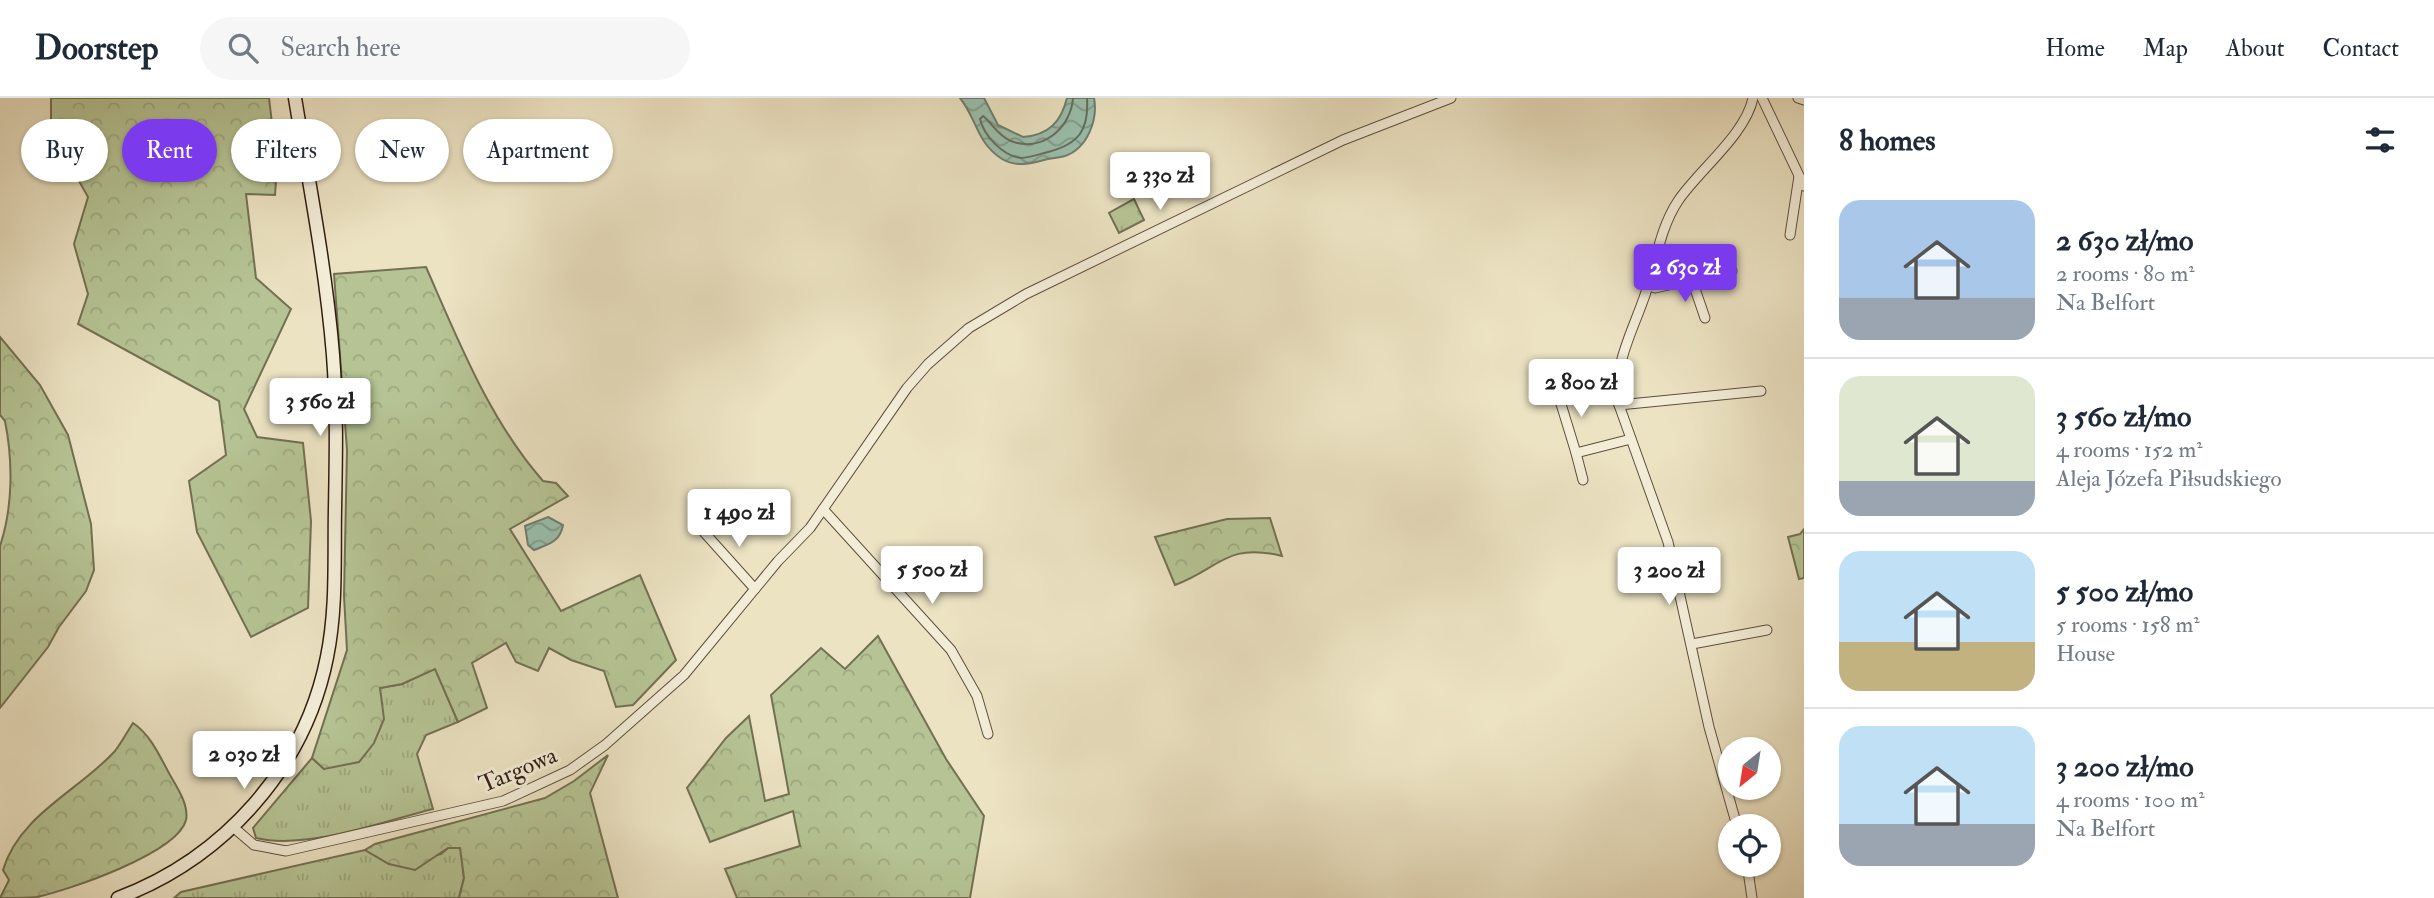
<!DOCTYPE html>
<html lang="en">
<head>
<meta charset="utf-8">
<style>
  body { margin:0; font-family:"IM FELL Double Pica",serif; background:#f6f6f7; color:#1f2937; height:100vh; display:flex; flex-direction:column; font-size:26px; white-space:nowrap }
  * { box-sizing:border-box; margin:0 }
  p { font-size:23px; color:#747a83 }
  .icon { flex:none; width:38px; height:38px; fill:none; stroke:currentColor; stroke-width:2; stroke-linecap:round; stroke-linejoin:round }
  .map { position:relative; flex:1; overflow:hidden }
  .details { display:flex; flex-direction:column; background:#fff; width:630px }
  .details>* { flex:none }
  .top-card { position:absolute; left:21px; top:21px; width:665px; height:63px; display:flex; gap:14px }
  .needle { width:46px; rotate:210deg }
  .controls { position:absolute; left:1718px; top:639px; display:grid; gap:14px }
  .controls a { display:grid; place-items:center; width:63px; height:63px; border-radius:50%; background:#fff; box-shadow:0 2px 5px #0004; font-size:35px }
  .price { position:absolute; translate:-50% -60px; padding:0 16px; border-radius:7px; background:#fff; color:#222; font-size:23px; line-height:46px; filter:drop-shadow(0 2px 4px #0008) }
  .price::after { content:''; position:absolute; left:50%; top:42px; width:21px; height:16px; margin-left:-10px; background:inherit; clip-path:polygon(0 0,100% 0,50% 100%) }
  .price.active { background:#7c3aed; color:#fff }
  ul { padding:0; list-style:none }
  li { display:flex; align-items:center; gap:21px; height:175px; padding:0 35px }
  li+li { border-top:2px solid #e0e1e3 }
  li span { display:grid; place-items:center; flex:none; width:196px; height:140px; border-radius:21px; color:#555 }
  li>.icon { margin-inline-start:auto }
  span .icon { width:84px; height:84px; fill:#fffc; stroke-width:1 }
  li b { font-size:30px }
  h2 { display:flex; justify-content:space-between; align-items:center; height:84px; padding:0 35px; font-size:30px }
  .tag { padding:0 24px; border-radius:32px; background:#fff; box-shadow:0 2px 5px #0004; font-size:24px; line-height:63px }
  .tag.active { background:#7c3aed; color:#fff }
  header { display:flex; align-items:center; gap:42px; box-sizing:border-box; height:98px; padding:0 35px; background:#fff; border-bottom:2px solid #e0e1e3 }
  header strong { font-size:33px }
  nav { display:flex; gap:38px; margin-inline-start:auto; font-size:24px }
  .search { width:490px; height:63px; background:#f6f6f7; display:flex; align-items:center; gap:18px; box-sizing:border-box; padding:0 24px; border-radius:38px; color:#747a83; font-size:26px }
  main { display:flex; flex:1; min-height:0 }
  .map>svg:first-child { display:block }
</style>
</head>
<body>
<header>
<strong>Doorstep</strong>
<div class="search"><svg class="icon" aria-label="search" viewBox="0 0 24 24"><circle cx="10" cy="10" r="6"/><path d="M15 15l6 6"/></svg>Search here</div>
<nav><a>Home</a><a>Map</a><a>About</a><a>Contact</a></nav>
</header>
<main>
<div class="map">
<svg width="1804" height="800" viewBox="0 0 1804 800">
  <defs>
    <pattern id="grass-tufts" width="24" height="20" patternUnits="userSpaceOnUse" patternTransform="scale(1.75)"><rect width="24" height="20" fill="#b6c495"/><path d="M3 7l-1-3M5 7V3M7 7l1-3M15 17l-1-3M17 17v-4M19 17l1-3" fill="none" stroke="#9da87f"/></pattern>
    <pattern id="forest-crowns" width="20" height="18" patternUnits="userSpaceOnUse" patternTransform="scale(1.75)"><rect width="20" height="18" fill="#b6c495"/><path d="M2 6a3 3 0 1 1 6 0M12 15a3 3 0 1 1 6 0" fill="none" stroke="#9da87f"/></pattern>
    <pattern id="water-waves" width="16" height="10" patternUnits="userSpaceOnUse" patternTransform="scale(1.75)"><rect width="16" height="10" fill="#9abfad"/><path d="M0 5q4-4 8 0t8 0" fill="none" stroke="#7e9b8b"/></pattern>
  </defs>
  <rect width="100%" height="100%" fill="#ece3c3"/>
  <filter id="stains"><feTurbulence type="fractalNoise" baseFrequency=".00286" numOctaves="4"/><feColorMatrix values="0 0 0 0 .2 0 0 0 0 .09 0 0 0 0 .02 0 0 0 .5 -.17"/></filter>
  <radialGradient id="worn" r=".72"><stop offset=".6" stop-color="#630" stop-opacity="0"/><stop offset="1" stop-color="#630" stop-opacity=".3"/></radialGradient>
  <g fill="url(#grass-tufts)" stroke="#737053" stroke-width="2">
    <path d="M1134,101L1144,122L1119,135L1109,115Z"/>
    <path d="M435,570L458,624L426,637L417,656L433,711C381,724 307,752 256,740L253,730L312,660L324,671L380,590L402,586Z"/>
    <path d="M448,750H461L464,780L459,800H174L181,794L365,752L389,766L441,756Z"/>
  </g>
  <g fill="url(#forest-crowns)" stroke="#737053" stroke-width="2">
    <path d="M51,0H269L277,68L275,97L246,96L256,180L291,211L244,311L257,339L303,345L311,423L308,510L251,539L197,434L189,383L226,357L219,303L78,226L88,196L74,146L88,99L51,33Z"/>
    <path d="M426,169C458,242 490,323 543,383L556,385L568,398L510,431L561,513L640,477L676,562L633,607L616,609L604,573L571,562L549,550L538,573L516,564L506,545L472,565L487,610L458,624L435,571L402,586L380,590L384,621L374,645L359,664L324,671L312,660L347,552L344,498L347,352L334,176Z"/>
    <path d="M0,239L40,287L68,337L91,426L94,472L86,493L59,529L48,549L0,610V448C13,409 13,363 5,323L0,317Z"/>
    <path d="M1270,420L1282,458C1226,444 1219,471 1175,487L1155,439L1227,421Z"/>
    <path d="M1804,431V480L1799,481L1788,439L1800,436Z"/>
    <path d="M878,538L946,661L984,718L970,800H737L725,771L800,748L793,713L710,744L687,690L726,640L749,618L765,703L789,696L771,597L821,550L845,571Z"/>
    <path d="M133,625C151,637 160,659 170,677C177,689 189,707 186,722C178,755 69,792 37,799C26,800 12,800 0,800L9,782L3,772C19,717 80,692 115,653C122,644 127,634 133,625Z"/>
    <path d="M608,657L590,695L618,800H459L464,780L460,750H448L415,772L389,766L365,752L375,746L545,700L574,683Z"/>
  </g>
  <g fill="url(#water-waves)" stroke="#707e6f" stroke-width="2">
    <path d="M960,0H984L998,27L1023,39C1049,37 1061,24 1067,0H1094C1098,21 1088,50 1065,58C1058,60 1050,60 1044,62C1029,66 1016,69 1002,61C976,44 977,21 960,0Z"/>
    <path d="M548,419L563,427C560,444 549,446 534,452L528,447L525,428Z"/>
  </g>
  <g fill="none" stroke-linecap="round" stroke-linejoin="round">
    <path stroke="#656e5f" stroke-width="2" d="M1073,0C1071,30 1042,55 1011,43C997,37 993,26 983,18L980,21C984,38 1003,58 1021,60C1029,60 1040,56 1048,54C1079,46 1089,32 1087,0"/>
    <g stroke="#5f4e3e" stroke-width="11">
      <g id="minor">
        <path d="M1762,0L1804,88"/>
        <path d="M1798,0L1804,2"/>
        <path d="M1790,137L1799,78"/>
        <path d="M1692,182L1705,220"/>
        <path d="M1648,187L1655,190L1732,173"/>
        <path d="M1550,270L1576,355L1631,341"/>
        <path d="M1619,307L1761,293"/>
        <path d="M1576,355L1583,382"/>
        <path d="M823,411L951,552L977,598L988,636"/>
        <path d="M703,433L755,491"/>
        <path d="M1692,546L1767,532"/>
        <path d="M1737,728L1709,629L1668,444L1619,307C1612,267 1634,231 1646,194C1656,164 1660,130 1678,103C1698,73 1746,36 1753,0"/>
        <path d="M233,729L254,747L286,753L503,703L570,672L605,647L684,577L778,463L810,430L907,290L928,266L969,230L1026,196L1343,42L1451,0"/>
        <path d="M1747,766L1752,800"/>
      </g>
    </g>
    <g stroke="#301d11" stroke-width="15">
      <path id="secondary" d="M118,800C224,760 305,670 327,559C337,510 334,460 335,411C336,359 337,308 333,257C326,171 309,85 295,0"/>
    </g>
    <use href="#minor" stroke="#f3edd8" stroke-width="9"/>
    <use href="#secondary" stroke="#f3edd8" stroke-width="12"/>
  </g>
  <g text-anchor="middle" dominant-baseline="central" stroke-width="6" stroke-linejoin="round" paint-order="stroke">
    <g font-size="24" fill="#301d11" stroke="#f3edd8">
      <text transform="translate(518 672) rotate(-23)">Targowa</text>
    </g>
  </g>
  <rect width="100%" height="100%" filter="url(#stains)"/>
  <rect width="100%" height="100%" fill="url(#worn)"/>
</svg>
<div class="controls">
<a><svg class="needle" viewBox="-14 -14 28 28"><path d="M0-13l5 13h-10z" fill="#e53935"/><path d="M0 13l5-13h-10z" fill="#747a83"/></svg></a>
<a><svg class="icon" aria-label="locate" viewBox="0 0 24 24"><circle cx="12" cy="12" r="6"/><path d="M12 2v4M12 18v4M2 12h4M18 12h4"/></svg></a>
</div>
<b class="price" style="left:1160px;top:114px">2 330 zł</b>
<b class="price active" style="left:1685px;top:206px">2 630 zł</b>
<b class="price" style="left:1581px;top:321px">2 800 zł</b>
<b class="price" style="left:320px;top:340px">3 560 zł</b>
<b class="price" style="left:739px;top:451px">1 490 zł</b>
<b class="price" style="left:932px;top:508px">5 500 zł</b>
<b class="price" style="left:1669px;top:509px">3 200 zł</b>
<b class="price" style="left:244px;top:693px">2 030 zł</b>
<div class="top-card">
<a class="tag">Buy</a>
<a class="tag active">Rent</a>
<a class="tag">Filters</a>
<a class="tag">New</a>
<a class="tag">Apartment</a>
</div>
</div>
<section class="details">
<h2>8 homes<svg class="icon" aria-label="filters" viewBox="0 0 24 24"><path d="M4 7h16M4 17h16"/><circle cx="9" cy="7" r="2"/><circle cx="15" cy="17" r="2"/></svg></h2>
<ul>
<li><span style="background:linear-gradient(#a9c7e8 70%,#9aa5b1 0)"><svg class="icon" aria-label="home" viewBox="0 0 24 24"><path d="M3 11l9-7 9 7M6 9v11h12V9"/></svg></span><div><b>2 630 zł/mo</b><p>2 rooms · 80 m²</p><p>Na Belfort</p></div></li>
<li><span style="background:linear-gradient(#dfe7d0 75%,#9aa5b1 0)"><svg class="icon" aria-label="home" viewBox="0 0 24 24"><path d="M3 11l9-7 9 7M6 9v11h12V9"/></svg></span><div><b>3 560 zł/mo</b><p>4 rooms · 152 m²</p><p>Aleja Józefa Piłsudskiego</p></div></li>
<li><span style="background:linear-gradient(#bfe0f5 65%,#c2b280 0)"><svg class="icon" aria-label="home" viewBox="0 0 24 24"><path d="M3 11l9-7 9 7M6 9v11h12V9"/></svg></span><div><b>5 500 zł/mo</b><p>5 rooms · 158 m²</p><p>House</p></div></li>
<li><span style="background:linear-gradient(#bfe0f5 70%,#9aa5b1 0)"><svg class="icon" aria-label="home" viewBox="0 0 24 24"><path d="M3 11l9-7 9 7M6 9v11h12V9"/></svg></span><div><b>3 200 zł/mo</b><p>4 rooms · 100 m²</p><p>Na Belfort</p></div></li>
</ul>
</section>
</main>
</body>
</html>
